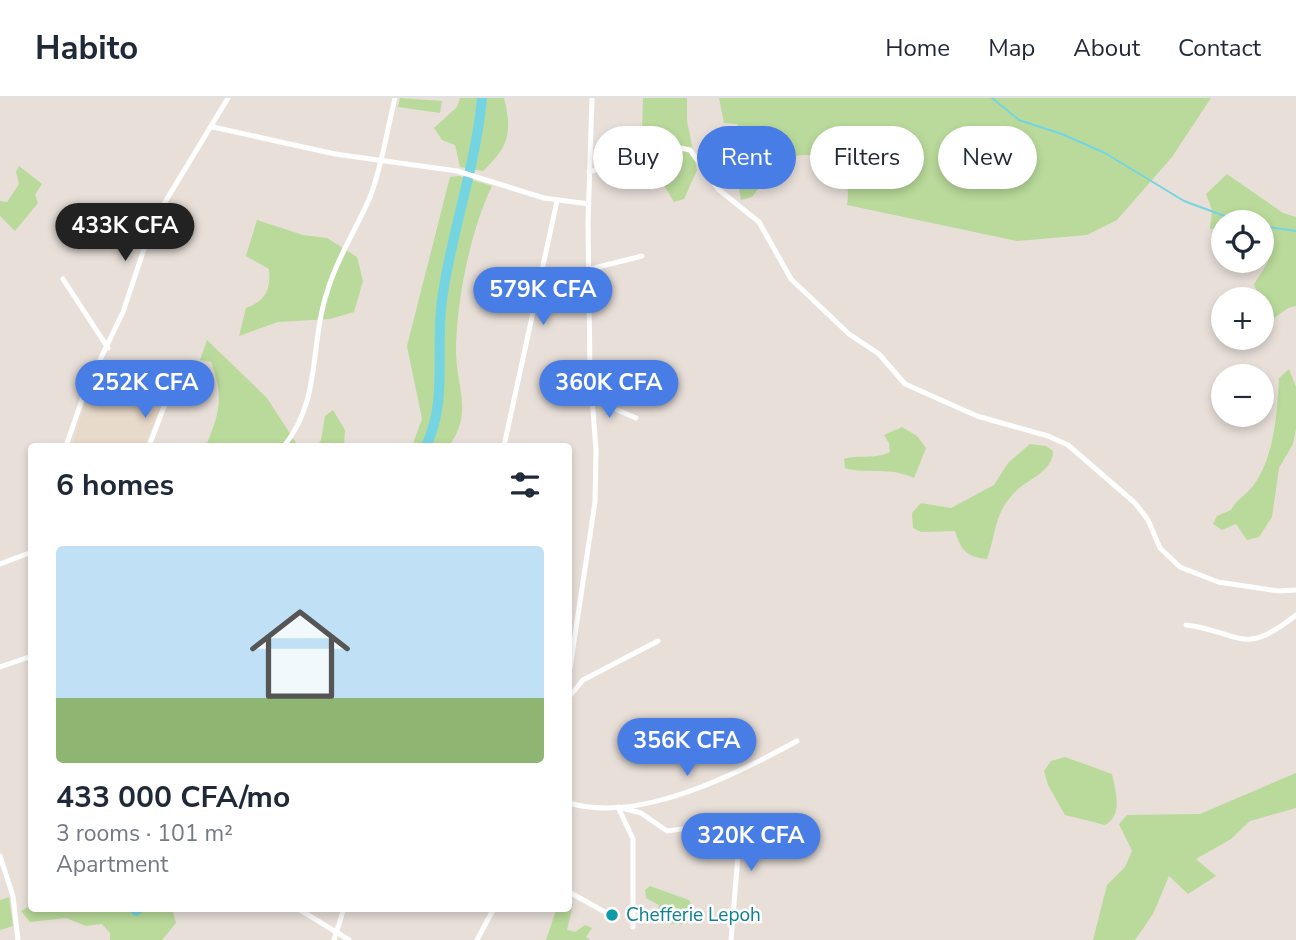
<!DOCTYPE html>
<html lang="en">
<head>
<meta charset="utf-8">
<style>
  body { margin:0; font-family:"Nunito Sans",sans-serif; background:#f2f2f3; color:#1f2937; height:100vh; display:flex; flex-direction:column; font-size:26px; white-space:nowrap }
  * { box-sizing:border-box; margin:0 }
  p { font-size:23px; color:#747a83 }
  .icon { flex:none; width:38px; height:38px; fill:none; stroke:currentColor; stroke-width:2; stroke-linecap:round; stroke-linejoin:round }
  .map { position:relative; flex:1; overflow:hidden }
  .details { position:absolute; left:28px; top:345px; width:544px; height:469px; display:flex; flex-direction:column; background:#fff; border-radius:7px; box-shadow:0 4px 10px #0003 }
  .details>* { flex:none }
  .top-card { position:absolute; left:593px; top:28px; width:597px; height:63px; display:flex; gap:14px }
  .buttons { position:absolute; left:1211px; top:112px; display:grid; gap:14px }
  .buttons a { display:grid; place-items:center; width:63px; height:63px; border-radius:50%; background:#fff; box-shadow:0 4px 10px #0003; font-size:35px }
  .price { position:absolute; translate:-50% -60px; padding:0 16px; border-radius:24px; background:#487de6; color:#fff; font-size:23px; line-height:46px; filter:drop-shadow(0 2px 4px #0008) }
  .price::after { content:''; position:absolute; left:50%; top:42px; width:21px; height:16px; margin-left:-10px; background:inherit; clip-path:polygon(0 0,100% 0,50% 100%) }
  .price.on { background:#222; color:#fff }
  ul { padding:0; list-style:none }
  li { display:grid; align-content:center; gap:14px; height:371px; padding:0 28px }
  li+li { border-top:2px solid #e0e1e3 }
  li span { display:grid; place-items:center; height:217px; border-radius:7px; color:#555 }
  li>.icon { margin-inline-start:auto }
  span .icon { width:126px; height:126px; fill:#fffc; stroke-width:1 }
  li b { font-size:30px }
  h2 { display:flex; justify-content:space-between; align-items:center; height:84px; padding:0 28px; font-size:30px }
  .tag { padding:0 24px; border-radius:32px; background:#fff; box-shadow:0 4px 10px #0003; font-size:24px; line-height:63px }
  .tag.on { background:#487de6; color:#fff }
  header { display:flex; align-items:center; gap:42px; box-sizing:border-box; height:98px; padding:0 35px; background:#fff; border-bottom:2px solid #e0e1e3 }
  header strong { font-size:33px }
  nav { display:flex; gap:38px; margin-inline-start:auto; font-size:24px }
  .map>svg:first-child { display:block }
</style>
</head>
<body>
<header>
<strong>Habito</strong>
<nav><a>Home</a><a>Map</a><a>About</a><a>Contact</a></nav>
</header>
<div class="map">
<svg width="1296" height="842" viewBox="0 0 1296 842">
  <rect width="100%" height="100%" fill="#e8dfd9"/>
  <path fill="#e8daca" d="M107,294L159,313L145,348H72L86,302Z"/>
  <g fill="#b9da9a">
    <path d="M400,0L442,3L440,15L398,9Z"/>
    <path d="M460,0H504C513,36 508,49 483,73L460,69L455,47L442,42L434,30L457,9Z"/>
    <path d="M643,0H687V23L697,72L684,101L674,104L659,79L641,68Z"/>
    <path d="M719,0H1211L1172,59L1117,122L1087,137L1017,143L847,107C854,61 818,49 780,62L752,99L741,102L739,91L757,56L737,26L724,25Z"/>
    <path d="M19,68L42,86L35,97L38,105L15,133L0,118V103L7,104L19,86L16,74Z"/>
    <path d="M1227,76L1283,115L1296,119V208L1288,210L1269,224L1254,186L1267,166L1273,142L1262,137V124H1223V132L1210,131L1212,112L1206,96Z"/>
    <path d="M459,78L492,88C470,133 456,205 456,255C457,291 473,315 449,348H412L422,321L407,248L450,79Z"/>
    <path d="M257,122L303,137L327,140L357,159L363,183L354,214L330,221L278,224L239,238L246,210C266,203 271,191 269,171L246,158Z"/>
    <path d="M207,242L267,300L298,348H206C220,314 224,299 211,264L200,262Z"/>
    <path d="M1289,271L1296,289V331L1293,346L1279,370L1272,419L1259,439L1247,442L1236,426L1222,432L1213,426L1217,418L1231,412C1237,401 1245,398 1253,388C1275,358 1277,315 1279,280Z"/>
    <path d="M333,312L345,332L344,348H317L321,342L325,318Z"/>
    <path d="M902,329L917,338L926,350L914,380C888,368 869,377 845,370L844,361C860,356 873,362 890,354L889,345L884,337Z"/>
    <path d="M1030,346L1046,348L1053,353C1053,373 1029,381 1017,392C993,415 997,434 987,461C966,459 961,452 955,433L921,434L913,430L912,415L921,405L951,410L994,387L1008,365Z"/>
    <path d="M1065,659L1112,676C1115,692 1124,717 1105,727L1065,717L1048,687L1044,673L1051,663Z"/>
    <path d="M1296,675V710L1250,723L1231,741L1196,761L1216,778L1188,796L1169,778L1153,816L1135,842H1093L1107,787L1125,769L1132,753L1119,726L1127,717L1200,716Z"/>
    <path d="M650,788L689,802L692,809L684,826L656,825L659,807L646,800L645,792Z"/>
    <path d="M9,799L13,828L0,832V802Z"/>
    <path d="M569,803L573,806L567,832L575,834L585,827L592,830L586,839L590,842H546L556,812L569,810Z"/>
    <path d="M31,807L32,810H172L176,825L162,842H110V835L102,826L86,828L66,820L30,824L21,813Z"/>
  </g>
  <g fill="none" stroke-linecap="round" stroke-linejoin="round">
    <g stroke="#75d4e1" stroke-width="2">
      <path d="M992,0L1019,22L1062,36L1105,55L1184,103L1241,124"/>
      <path d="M1262,128L1296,133"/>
    </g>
    <g stroke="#75d4e1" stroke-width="10">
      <path d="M426,348C449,301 434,246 443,195C453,129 476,66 482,0"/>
      <path d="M136,813L139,810"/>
    </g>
    <g stroke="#fff" stroke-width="5">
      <path d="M213,29L335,56L457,73L544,100L589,106"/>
      <path d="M589,74L660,51L680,50L690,52L718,91L759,124L791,181L849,236L879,256L905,286L977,318L1048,338L1068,347L1135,405L1148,422L1160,450L1180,469L1218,484L1279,493L1296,492"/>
      <path d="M590,171L642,158"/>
      <path d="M63,181L108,250"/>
      <path d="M592,301L636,320"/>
      <path d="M66,348L85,293L123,214L153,124L228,0"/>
      <path d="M149,348L165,306"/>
      <path d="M284,348C322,301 309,247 328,191C338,158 357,130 370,99C382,68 387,32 395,0"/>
      <path d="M504,348L557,103"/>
      <path d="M0,466L32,454"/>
      <path d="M1186,527C1241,534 1242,560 1296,517"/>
      <path d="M0,569L32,558"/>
      <path d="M569,577L595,404L596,352L590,273L588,124L592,0"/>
      <path d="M569,599L583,582L658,543"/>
      <path d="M569,705C639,726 737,676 797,643"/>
      <path d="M0,758L13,798L18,842"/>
      <path d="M569,794L603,813"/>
      <path d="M297,810L349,842"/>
      <path d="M633,829V741L618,709L641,715L667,733L697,729L740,733L731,842"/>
      <path d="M334,842L344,810"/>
      <path d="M477,842L494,810"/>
    </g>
  </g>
  <circle fill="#0f9aa8" stroke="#fff" stroke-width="2.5" cx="612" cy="817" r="7"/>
  <g text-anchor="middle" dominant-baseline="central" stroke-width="5" stroke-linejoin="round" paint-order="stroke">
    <g font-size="19" fill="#0d838f" stroke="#fff" text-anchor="start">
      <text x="626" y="817">Chefferie Lepoh</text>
    </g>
  </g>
</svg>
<div class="buttons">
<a><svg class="icon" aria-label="locate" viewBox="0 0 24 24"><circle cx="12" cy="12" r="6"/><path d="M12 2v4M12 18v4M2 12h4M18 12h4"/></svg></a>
<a>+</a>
<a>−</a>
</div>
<b class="price on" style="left:125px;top:165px">433K CFA</b>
<b class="price" style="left:543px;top:229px">579K CFA</b>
<b class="price" style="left:145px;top:322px">252K CFA</b>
<b class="price" style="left:609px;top:322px">360K CFA</b>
<b class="price" style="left:687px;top:680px">356K CFA</b>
<b class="price" style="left:751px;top:775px">320K CFA</b>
<div class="top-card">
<a class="tag">Buy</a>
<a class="tag on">Rent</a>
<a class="tag">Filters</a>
<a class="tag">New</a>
</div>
<section class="details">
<h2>6 homes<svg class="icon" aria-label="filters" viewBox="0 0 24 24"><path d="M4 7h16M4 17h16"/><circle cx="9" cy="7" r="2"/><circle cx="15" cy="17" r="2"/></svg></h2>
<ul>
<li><span style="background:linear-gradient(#bfe0f5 70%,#8fb573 0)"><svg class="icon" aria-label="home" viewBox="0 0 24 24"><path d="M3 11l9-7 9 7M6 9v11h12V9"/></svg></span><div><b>433 000 CFA/mo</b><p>3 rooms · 101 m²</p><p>Apartment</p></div></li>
</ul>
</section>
</div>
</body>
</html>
